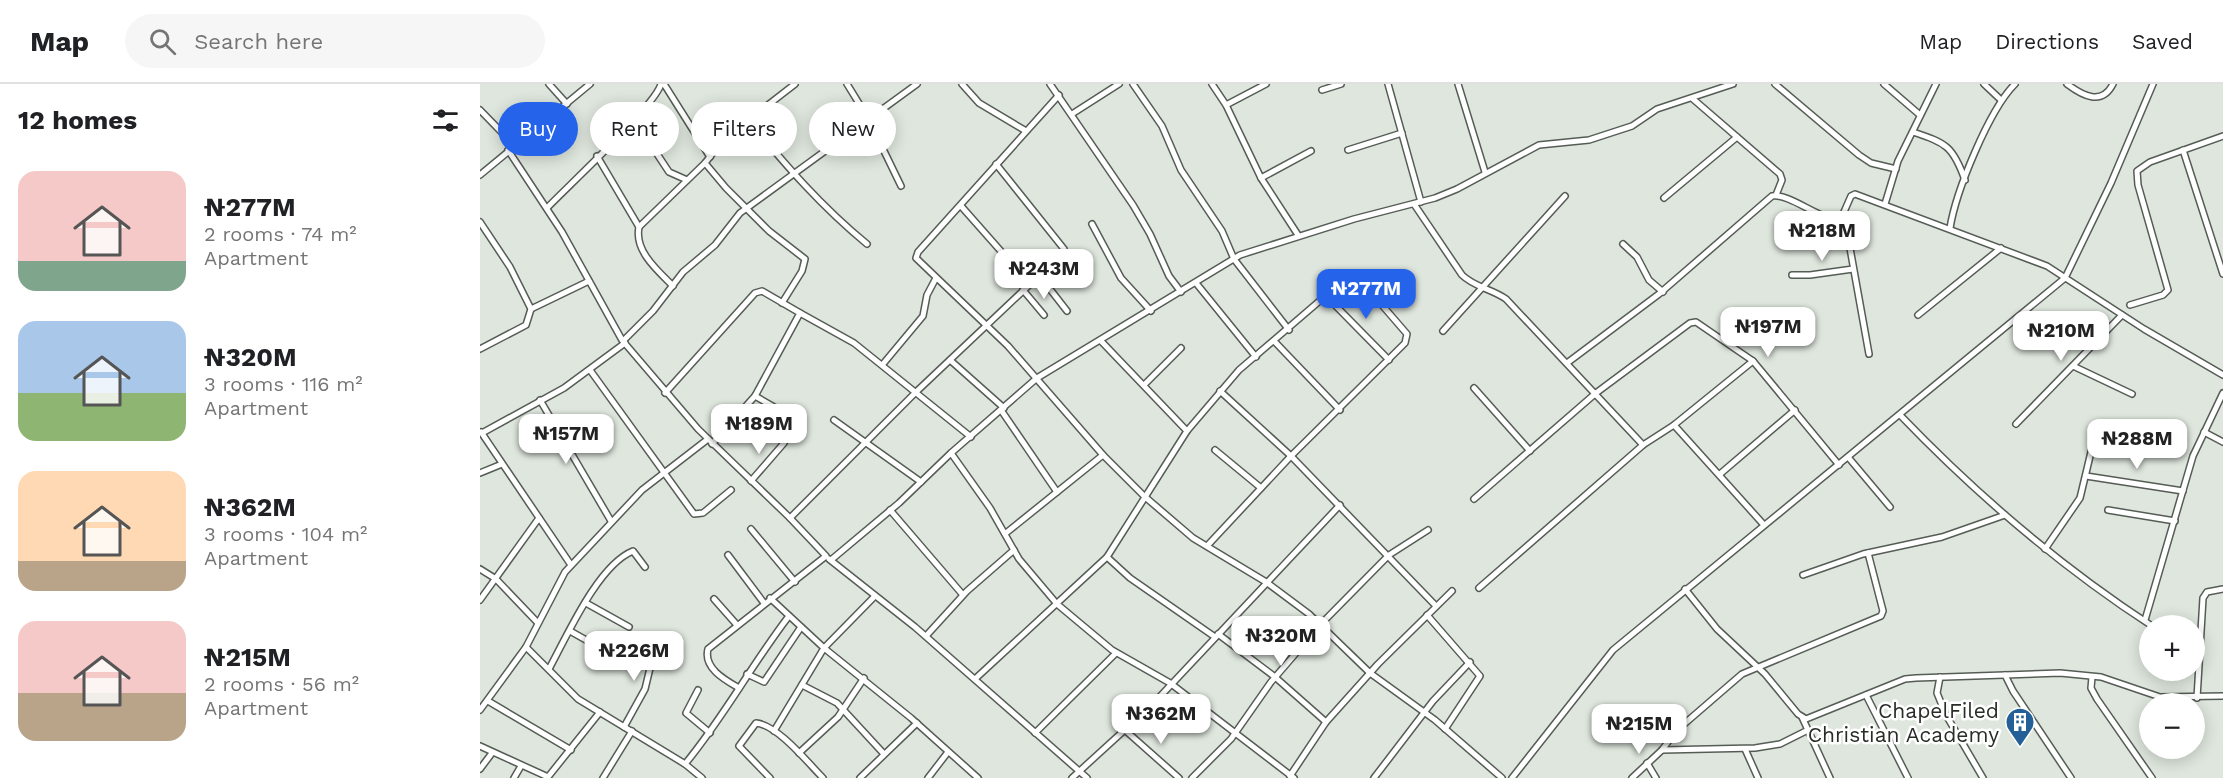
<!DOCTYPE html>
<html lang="en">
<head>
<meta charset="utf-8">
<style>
  body { margin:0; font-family:"Work Sans",sans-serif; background:#f6f6f6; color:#202124; height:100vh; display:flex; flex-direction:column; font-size:22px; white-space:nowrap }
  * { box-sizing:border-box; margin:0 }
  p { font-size:20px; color:#757577 }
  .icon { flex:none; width:33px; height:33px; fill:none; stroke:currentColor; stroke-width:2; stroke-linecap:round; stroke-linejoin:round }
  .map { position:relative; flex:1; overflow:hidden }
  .side { display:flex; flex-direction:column; background:#fff; width:480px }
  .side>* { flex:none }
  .guide { position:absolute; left:18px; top:18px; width:570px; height:54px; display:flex; gap:12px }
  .controls { position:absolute; left:1659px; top:531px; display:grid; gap:12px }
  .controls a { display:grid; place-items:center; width:66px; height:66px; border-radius:50%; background:#fff; box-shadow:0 3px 15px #0003; font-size:30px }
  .price { position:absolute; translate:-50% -51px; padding:0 14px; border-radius:12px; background:#fff; color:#222; font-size:20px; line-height:39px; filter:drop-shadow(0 2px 3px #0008) }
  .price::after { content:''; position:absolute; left:50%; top:36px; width:18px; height:14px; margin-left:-9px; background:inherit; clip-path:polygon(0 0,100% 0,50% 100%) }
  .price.current { background:#2563eb; color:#fff }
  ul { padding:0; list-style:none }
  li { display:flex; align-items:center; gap:18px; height:150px; padding:0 18px }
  li span { display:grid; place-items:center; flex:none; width:168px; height:120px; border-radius:18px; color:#555 }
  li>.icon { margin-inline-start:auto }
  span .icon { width:72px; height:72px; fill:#fffc; stroke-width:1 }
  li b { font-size:26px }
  h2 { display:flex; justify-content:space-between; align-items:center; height:72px; padding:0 18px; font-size:26px }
  .tag { padding:0 21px; border-radius:27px; background:#fff; box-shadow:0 3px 15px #0003; font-size:21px; line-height:54px }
  .tag.current { background:#2563eb; color:#fff }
  header { display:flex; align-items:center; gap:36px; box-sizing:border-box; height:84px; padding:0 30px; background:#fff; border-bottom:2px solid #e0e0e0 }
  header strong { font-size:28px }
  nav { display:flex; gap:33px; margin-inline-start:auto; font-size:21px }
  .search { width:420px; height:54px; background:#f6f6f6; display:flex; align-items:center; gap:15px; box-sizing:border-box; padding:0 21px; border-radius:33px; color:#757577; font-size:22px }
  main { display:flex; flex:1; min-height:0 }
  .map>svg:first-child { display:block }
</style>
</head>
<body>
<header>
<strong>Map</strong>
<div class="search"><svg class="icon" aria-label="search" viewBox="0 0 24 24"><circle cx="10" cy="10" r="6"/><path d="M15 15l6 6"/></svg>Search here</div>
<nav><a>Map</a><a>Directions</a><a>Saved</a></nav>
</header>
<main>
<section class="side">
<h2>12 homes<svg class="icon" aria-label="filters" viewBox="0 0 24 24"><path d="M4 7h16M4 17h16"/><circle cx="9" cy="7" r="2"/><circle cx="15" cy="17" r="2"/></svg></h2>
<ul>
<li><span style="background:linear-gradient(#f6c9c9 75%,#7fa58c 0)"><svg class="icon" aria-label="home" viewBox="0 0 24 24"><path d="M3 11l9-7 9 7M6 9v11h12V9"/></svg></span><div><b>₦277M</b><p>2 rooms · 74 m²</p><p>Apartment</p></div></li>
<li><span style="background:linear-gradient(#a9c7e8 60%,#8fb573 0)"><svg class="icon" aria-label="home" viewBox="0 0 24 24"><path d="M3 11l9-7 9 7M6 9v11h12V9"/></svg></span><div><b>₦320M</b><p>3 rooms · 116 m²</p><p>Apartment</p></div></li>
<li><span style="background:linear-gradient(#ffd9b3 75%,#b9a48a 0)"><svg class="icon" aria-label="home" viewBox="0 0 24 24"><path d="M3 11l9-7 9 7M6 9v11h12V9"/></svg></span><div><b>₦362M</b><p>3 rooms · 104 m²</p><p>Apartment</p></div></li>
<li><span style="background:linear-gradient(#f6c9c9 60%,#b9a48a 0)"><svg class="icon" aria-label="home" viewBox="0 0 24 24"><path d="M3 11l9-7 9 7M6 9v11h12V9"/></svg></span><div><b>₦215M</b><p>2 rooms · 56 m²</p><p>Apartment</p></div></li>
</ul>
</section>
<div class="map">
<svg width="1743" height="694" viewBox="0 0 1743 694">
  <rect width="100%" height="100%" fill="#dee6dd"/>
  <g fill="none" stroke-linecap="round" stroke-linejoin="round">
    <g stroke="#555c55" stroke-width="8">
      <g id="street">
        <path d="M69,0L87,20"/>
        <path d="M184,0L230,73"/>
        <path d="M367,0L388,34L421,102"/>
        <path d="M482,0L499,19L546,47"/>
        <path d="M570,0L653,121L670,150L689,192L701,208"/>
        <path d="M653,0L682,42L701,86L742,147L754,175L809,246"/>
        <path d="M732,0L746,21L781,94L818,151"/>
        <path d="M908,0L941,118"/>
        <path d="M978,0L1005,88"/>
        <path d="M1295,0L1379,71L1391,79L1416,85"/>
        <path d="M1404,0L1440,31"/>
        <path d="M1504,0L1521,16"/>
        <path d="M1587,0C1603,12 1622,22 1633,0"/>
        <path d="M842,6L861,0"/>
        <path d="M579,11L438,168L436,174L528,262L623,371L664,412L713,454L786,498L829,530L890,589L955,636L1022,694"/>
        <path d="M1213,15L1300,90L1302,96L1296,111"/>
        <path d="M746,21L786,0"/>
        <path d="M0,26L35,62"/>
        <path d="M592,30L639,0"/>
        <path d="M154,35L189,88L207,96"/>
        <path d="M268,35C305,81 342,123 387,160"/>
        <path d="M217,47L233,55H244"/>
        <path d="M1433,48C1466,59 1473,62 1485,96"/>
        <path d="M28,66L82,148L142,256L218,345L310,434L346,472L228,565C223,584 245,596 259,604"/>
        <path d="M868,66L922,49"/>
        <path d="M1703,66L1743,190"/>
        <path d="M117,72L159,143"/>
        <path d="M225,79L246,104L289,147L325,175L322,187L302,219"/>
        <path d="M0,91L110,0"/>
        <path d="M781,94L831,67"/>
        <path d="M1184,114L1257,53"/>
        <path d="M934,120L982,191C994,203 1012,205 1026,215L1163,361"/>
        <path d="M1405,120L1418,77L1456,0"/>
        <path d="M481,122L534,182"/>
        <path d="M67,124C88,102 175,22 181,0"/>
        <path d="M0,138L30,183L51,225L109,197"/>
        <path d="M612,140L641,194L671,227"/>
        <path d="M1470,144C1476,107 1509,26 1535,0"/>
        <path d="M1143,160L1157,173L1169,196L1183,208"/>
        <path d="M559,191L587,227"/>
        <path d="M1312,191H1330L1373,185"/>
        <path d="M716,199L776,273"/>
        <path d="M193,202C178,187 154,167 159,143L225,79L244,55L315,0"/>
        <path d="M543,206L564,231"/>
        <path d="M846,212L909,276"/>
        <path d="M1650,221L1683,211L1688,206L1658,101L1657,87L1670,78L1743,52"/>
        <path d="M320,229L374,259L491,353"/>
        <path d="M1438,231L1521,164"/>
        <path d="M963,247L1085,112"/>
        <path d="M143,257L173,227L203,188L235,161L260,129L437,0"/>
        <path d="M621,257L707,347"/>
        <path d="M795,258L860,326"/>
        <path d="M0,265L46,241L51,225"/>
        <path d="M1389,270L1368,153L1360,137L1371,112L1375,110L1567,182L1664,245L1743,291"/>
        <path d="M470,276L524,324"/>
        <path d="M1087,279L1179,210L1292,112C1309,109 1339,135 1360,137"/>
        <path d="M403,280L443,232L447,211L456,194"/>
        <path d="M1593,282L1652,310"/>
        <path d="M110,286L214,430L223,429L251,406"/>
        <path d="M664,301L701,264"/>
        <path d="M994,304L1050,367"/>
        <path d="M740,307L811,372L956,522"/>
        <path d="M185,309L275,209L282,207L320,229L275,312L232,360"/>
        <path d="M275,312L315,335"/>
        <path d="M60,316L131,437"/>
        <path d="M521,326L577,408"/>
        <path d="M1420,331C1496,410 1580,482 1672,542"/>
        <path d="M354,336L441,398"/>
        <path d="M1536,340L1642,231"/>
        <path d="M1194,341L1273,277L1359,381"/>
        <path d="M1,348L91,481"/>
        <path d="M1724,348L1743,358"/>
        <path d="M2,349L84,304L145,259"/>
        <path d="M735,366L781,404"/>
        <path d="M471,369L510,424L539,475L577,520L632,566L690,599L814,694"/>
        <path d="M1368,373L1410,423"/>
        <path d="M0,389L22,380"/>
        <path d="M1240,390L1315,326"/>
        <path d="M1606,392L1703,407"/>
        <path d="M271,397L304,359"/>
        <path d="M994,415L1116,309L1210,239L1216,238L1273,277"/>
        <path d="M410,426L483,511"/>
        <path d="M1628,426L1695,437"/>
        <path d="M310,434L436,308L582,170L584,165L516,80"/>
        <path d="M271,445L315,498"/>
        <path d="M526,449L623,371"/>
        <path d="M1565,465L1600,414L1611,368"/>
        <path d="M248,471L284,519"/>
        <path d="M627,473L650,494L735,553"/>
        <path d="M349,475L435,543L607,694"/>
        <path d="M351,476L419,419L471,369L557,294L760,171L874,135L955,114L977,105L1059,61L1109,56L1152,42L1177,25L1253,0"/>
        <path d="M0,485L16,495L57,538"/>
        <path d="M1323,491L1383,470L1462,453L1525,431"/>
        <path d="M999,504L1163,361L1194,341L1284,441"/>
        <path d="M1205,505L1237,545L1285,590L1318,630L1326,635L1425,595L1436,594L1580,589L1621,593L1680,613L1743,612"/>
        <path d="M290,514L344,564L395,512"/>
        <path d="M234,515L257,541"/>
        <path d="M0,516L59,434"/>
        <path d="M106,519L149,543"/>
        <path d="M947,531L1000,592L965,645"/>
        <path d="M1665,536L1713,372L1743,309"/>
        <path d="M90,547L140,575"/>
        <path d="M738,550L795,593L846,638"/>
        <path d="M446,552L487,507L534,466"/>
        <path d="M46,563L98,615L205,680L222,694"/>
        <path d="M69,585C87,552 118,481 153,467L165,483"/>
        <path d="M267,590L284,598L321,543"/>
        <path d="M1525,591L1533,607L1591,694"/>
        <path d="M1460,593L1457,609L1466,631L1503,694"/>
        <path d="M1612,593L1611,604L1617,615L1672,694"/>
        <path d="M495,595L627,473L707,347L759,286L871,190L876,191L927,250L925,259L811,372L727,462"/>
        <path d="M322,601L357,619L404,670"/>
        <path d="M218,606L206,629L230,649"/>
        <path d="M1386,611L1428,694"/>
        <path d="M1717,614L1723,514L1727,508L1743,505"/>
        <path d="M8,617L91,666"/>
        <path d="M0,626L46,563L85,488L162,406L228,355"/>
        <path d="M1322,633L1350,694"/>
        <path d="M144,643L165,605L171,580L180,561"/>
        <path d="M294,647L344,564L431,634L498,694"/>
        <path d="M646,647L699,694"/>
        <path d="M555,649L636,569"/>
        <path d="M0,662L68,693L120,628"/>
        <path d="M1265,665L1278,694"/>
        <path d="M1182,666L1275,664L1300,660L1328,646"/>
        <path d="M319,669L358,633L384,594"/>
        <path d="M1167,679L1176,694"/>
        <path d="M205,680C244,633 272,580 309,532"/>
        <path d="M0,685L12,669"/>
        <path d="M810,692L846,638L898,580L972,507"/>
        <path d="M34,694L41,682"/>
        <path d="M123,694L152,647"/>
        <path d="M290,694L259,662L276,639C298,641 328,679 343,694"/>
        <path d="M380,694L437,639"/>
        <path d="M448,694L468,668"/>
        <path d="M592,694L672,621L860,421"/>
        <path d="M712,694L751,655L791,598L841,540L909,471L948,446"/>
        <path d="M894,694L953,617L990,578"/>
        <path d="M1032,694L1133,566L1585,194L1631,99L1673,0"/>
        <path d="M1152,694L1182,666L1196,647L1262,590L1401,532L1403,527L1388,469"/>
      </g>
    </g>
    <use href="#street" stroke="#fff" stroke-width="5"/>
  </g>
  <defs>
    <g id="building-pin" transform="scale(1.5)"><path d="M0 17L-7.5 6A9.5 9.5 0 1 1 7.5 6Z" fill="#245f97" stroke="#fff"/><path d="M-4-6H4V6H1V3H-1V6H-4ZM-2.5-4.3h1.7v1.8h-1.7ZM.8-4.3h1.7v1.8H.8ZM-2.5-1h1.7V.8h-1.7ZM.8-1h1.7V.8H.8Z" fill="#fff"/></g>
  </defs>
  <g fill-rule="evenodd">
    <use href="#building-pin" x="1540" y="638"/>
  </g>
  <g text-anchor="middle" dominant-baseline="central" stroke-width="5" stroke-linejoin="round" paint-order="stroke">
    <g font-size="21" fill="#292c29" stroke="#fff" text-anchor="end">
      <text x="1519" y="626">ChapelFiled<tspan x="1519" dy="24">Christian Academy</tspan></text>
    </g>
  </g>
</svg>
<div class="controls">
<a>+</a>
<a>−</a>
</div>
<b class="price" style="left:1342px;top:178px">₦218M</b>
<b class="price" style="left:564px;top:216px">₦243M</b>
<b class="price current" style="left:886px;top:236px">₦277M</b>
<b class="price" style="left:1288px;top:274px">₦197M</b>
<b class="price" style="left:1581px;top:278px">₦210M</b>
<b class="price" style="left:279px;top:371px">₦189M</b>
<b class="price" style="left:86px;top:381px">₦157M</b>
<b class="price" style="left:1657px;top:386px">₦288M</b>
<b class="price" style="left:801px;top:583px">₦320M</b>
<b class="price" style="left:154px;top:598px">₦226M</b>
<b class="price" style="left:681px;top:661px">₦362M</b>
<b class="price" style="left:1159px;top:671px">₦215M</b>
<div class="guide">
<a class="tag current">Buy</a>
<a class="tag">Rent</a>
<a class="tag">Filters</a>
<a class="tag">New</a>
</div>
</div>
</main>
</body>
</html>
